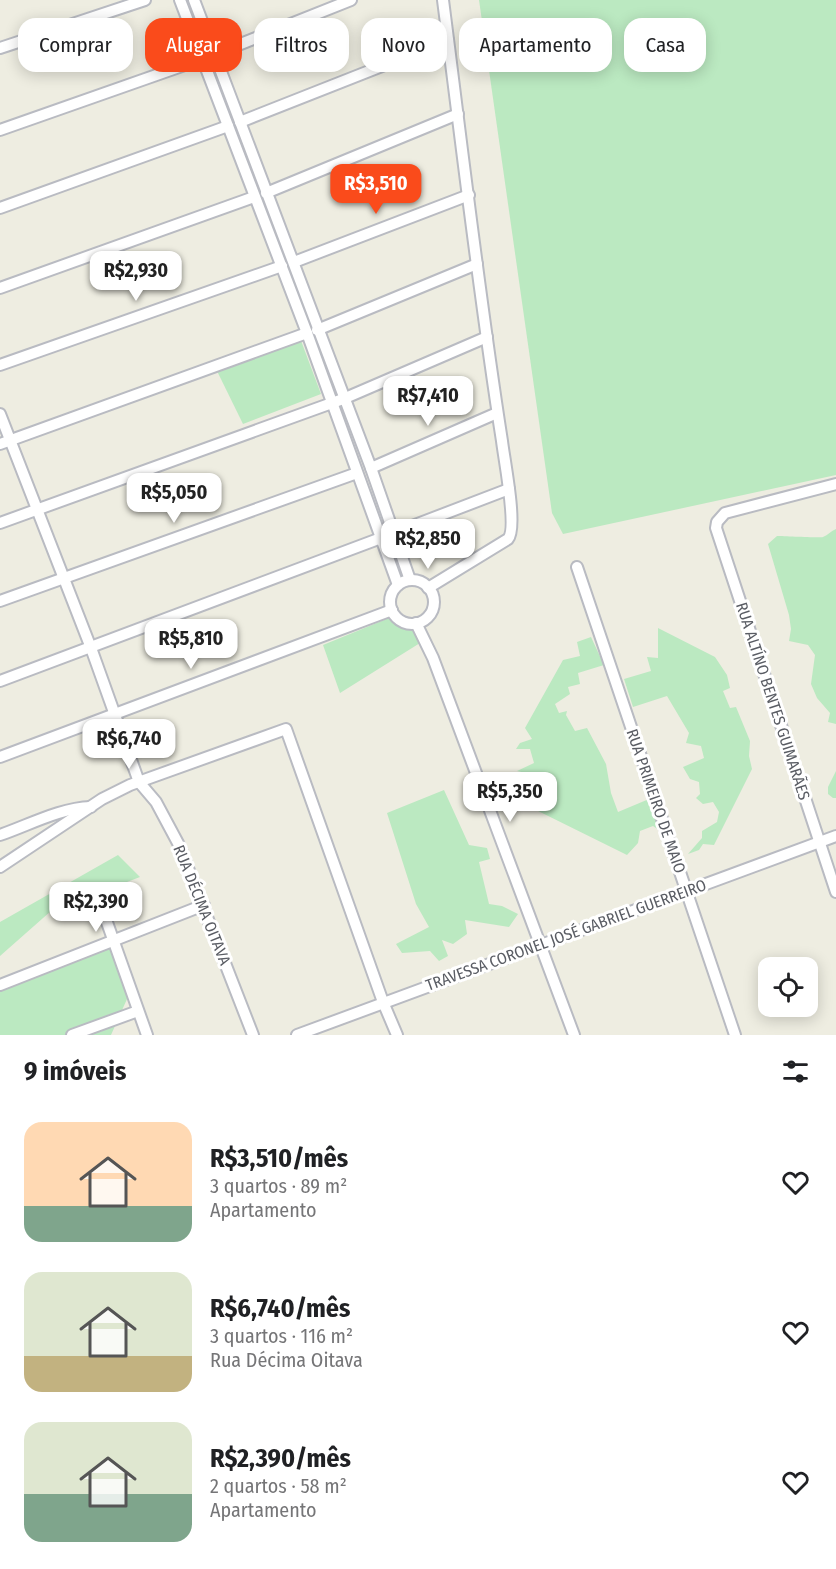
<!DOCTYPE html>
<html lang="pt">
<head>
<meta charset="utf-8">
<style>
  body { margin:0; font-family:"Fira Sans Condensed",sans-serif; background:#f2f2f2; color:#202124; height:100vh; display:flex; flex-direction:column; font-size:22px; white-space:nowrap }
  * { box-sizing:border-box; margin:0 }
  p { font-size:20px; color:#757577 }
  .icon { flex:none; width:33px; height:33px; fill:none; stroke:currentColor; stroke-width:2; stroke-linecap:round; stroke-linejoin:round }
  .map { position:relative; height:1035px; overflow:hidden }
  .sheet { display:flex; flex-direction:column; background:#fff; flex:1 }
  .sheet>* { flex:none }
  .banner { position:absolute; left:18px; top:18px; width:801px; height:54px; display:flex; gap:12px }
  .fabs { position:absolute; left:758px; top:957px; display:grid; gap:12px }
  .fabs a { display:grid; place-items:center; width:60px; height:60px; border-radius:12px; background:#fff; box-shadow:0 3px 15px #0003; font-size:30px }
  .price { position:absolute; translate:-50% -51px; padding:0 14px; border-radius:12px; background:#fff; color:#222; font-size:20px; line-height:39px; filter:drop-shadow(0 2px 3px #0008) }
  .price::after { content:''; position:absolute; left:50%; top:36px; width:18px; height:14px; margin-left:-9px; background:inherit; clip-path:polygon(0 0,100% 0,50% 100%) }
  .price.on { background:#fa4b1b; color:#fff }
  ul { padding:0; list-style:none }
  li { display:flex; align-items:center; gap:18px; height:150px; padding:0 24px }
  li span { display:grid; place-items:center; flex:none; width:168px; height:120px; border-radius:18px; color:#555 }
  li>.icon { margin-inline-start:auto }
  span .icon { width:72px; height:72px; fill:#fffc; stroke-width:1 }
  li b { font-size:26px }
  h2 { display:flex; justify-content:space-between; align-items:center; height:72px; padding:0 24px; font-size:26px }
  .tag { padding:0 21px; border-radius:18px; background:#fff; box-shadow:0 3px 15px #0003; font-size:21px; line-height:54px }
  .tag.on { background:#fa4b1b; color:#fff }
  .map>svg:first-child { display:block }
</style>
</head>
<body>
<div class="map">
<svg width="836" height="1035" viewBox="0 0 836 1035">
  <rect width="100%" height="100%" fill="#eeede1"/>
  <g fill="#bbe9c1">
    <path d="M479,0H836V475L563,534L552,513Z"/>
    <path d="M300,338L321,394L243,424L217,371Z"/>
    <path d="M836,529V724L828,722L830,713L817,698L811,684L815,655L808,645L789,641L791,629L789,615L768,544L777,536C785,536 819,538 823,537C828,535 831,531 836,529Z"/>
    <path d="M389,618L401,626L414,630L420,643L340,693L323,645Z"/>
    <path d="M658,628L715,657L727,675L730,688L723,691L730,708L736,707L750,741L749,756L752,769L714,845L703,844L699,850L688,854L702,838V831L717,822L719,812L713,802L703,804L696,798L700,794L699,782L690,779L683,767L704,758L701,746L686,743L689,733L667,696L633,707L624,679L651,671L647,657L658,658Z"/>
    <path d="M591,637L604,665L578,673L580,684L568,687L570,694L555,704L559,713L567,711L566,715L575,731L587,728L606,764L611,793L618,812L649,799L659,830L653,826L640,831L638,843L627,855L530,807L525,796L531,789L526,773L517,771L534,763L530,749H516L520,743L532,739L525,728L563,660L580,656L577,642Z"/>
    <path d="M836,771V798H833L828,794V787Z"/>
    <path d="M444,790L469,845L487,848L490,859L479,862L489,904L502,906L518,914L509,927L465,920L467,934L453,944L442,940L448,956L439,961L430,951L402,953L396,944L429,927L416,904L387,813Z"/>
    <path d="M118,855L140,877L51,911L0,956V922Z"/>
    <path d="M113,942L133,996L127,999L111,1035H0V986Z"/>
  </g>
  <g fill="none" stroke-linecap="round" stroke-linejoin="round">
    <g stroke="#b9bbc2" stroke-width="14">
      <g id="minor">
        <path d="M180,0L307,333L398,585"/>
        <path d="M194,0L371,468L410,580"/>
        <path d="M0,48L145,0"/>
        <path d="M213,55L351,0"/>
        <path d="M240,122L448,40"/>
        <path d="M0,130L202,59"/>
        <path d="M266,193L458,114"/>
        <path d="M0,208L228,126"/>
        <path d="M294,262L469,195"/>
        <path d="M0,288L254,197"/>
        <path d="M317,330L477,264"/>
        <path d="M0,365L282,266"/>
        <path d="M0,414L91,648L139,782L156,802L179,845L253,1035"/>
        <path d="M0,444L307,333"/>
        <path d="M371,468L497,413"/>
        <path d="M836,484L725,513L717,522L716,528L836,892"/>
        <path d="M0,523L343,399L487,337"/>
        <path d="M394,533L509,489"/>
        <path d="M577,567L735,1035"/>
        <circle cx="412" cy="602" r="22"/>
        <path d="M428,588L508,539C518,528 504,459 502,441C479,295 462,147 443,0"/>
        <path d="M0,601L357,473"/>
        <path d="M416,623L433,658L574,1035"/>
        <path d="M0,681L381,538"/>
        <path d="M0,757L392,610"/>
        <path d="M0,835C29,825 60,808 91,807"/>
        <path d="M0,867L102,799L130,785L286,729L383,1002L397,1035"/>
        <path d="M98,897L147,1035"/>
        <path d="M0,985L204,905"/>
        <path d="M72,1035L138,1011"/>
        <path d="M297,1035L836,836"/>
      </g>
    </g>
    <use href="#minor" stroke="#fff" stroke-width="10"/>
  </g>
  <g text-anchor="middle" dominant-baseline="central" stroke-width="6" stroke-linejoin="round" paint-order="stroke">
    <g font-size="16" fill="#5a5d64" stroke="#fff">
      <text transform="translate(773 701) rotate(72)">RUA ALTÍNO BENTES GUIMARÃES</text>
      <text transform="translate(656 801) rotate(71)">RUA PRIMEIRO DE MAIO</text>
      <text transform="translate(202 905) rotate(68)">RUA DÉCIMA OITAVA</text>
      <text transform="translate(566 935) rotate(-20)">TRAVESSA CORONEL JOSÉ GABRIEL GUERREIRO</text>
    </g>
  </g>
</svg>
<div class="fabs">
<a><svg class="icon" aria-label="locate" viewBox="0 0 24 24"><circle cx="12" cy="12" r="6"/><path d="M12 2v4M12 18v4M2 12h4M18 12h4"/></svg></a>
</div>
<b class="price on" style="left:376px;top:215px">R$3,510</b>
<b class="price" style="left:136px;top:302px">R$2,930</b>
<b class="price" style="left:428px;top:427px">R$7,410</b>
<b class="price" style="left:174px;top:524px">R$5,050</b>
<b class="price" style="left:428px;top:570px">R$2,850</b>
<b class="price" style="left:191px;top:670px">R$5,810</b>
<b class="price" style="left:129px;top:770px">R$6,740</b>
<b class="price" style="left:510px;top:823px">R$5,350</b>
<b class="price" style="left:96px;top:933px">R$2,390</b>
<div class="banner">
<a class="tag">Comprar</a>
<a class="tag on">Alugar</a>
<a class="tag">Filtros</a>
<a class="tag">Novo</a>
<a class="tag">Apartamento</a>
<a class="tag">Casa</a>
</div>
</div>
<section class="sheet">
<h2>9 imóveis<svg class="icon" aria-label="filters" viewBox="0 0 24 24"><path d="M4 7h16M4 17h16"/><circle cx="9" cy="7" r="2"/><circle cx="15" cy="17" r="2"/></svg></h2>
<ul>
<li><span style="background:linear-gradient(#ffd9b3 70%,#7fa58c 0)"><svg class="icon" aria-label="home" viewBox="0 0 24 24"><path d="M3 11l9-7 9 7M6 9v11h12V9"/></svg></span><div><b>R$3,510/mês</b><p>3 quartos · 89 m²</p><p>Apartamento</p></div><svg class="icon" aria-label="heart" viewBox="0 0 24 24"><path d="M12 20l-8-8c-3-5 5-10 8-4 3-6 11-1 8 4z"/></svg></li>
<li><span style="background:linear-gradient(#dfe7d0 70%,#c2b280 0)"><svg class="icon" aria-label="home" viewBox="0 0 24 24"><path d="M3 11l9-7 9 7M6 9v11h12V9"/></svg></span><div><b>R$6,740/mês</b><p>3 quartos · 116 m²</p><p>Rua Décima Oitava</p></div><svg class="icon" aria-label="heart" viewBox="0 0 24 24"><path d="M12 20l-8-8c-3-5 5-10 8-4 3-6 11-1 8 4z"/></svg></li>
<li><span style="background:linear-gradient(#dfe7d0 60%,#7fa58c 0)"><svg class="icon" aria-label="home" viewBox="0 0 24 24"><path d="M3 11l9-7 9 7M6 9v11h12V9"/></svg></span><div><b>R$2,390/mês</b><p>2 quartos · 58 m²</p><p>Apartamento</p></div><svg class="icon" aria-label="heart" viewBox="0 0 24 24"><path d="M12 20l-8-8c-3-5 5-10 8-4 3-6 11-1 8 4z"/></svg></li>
</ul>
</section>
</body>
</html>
